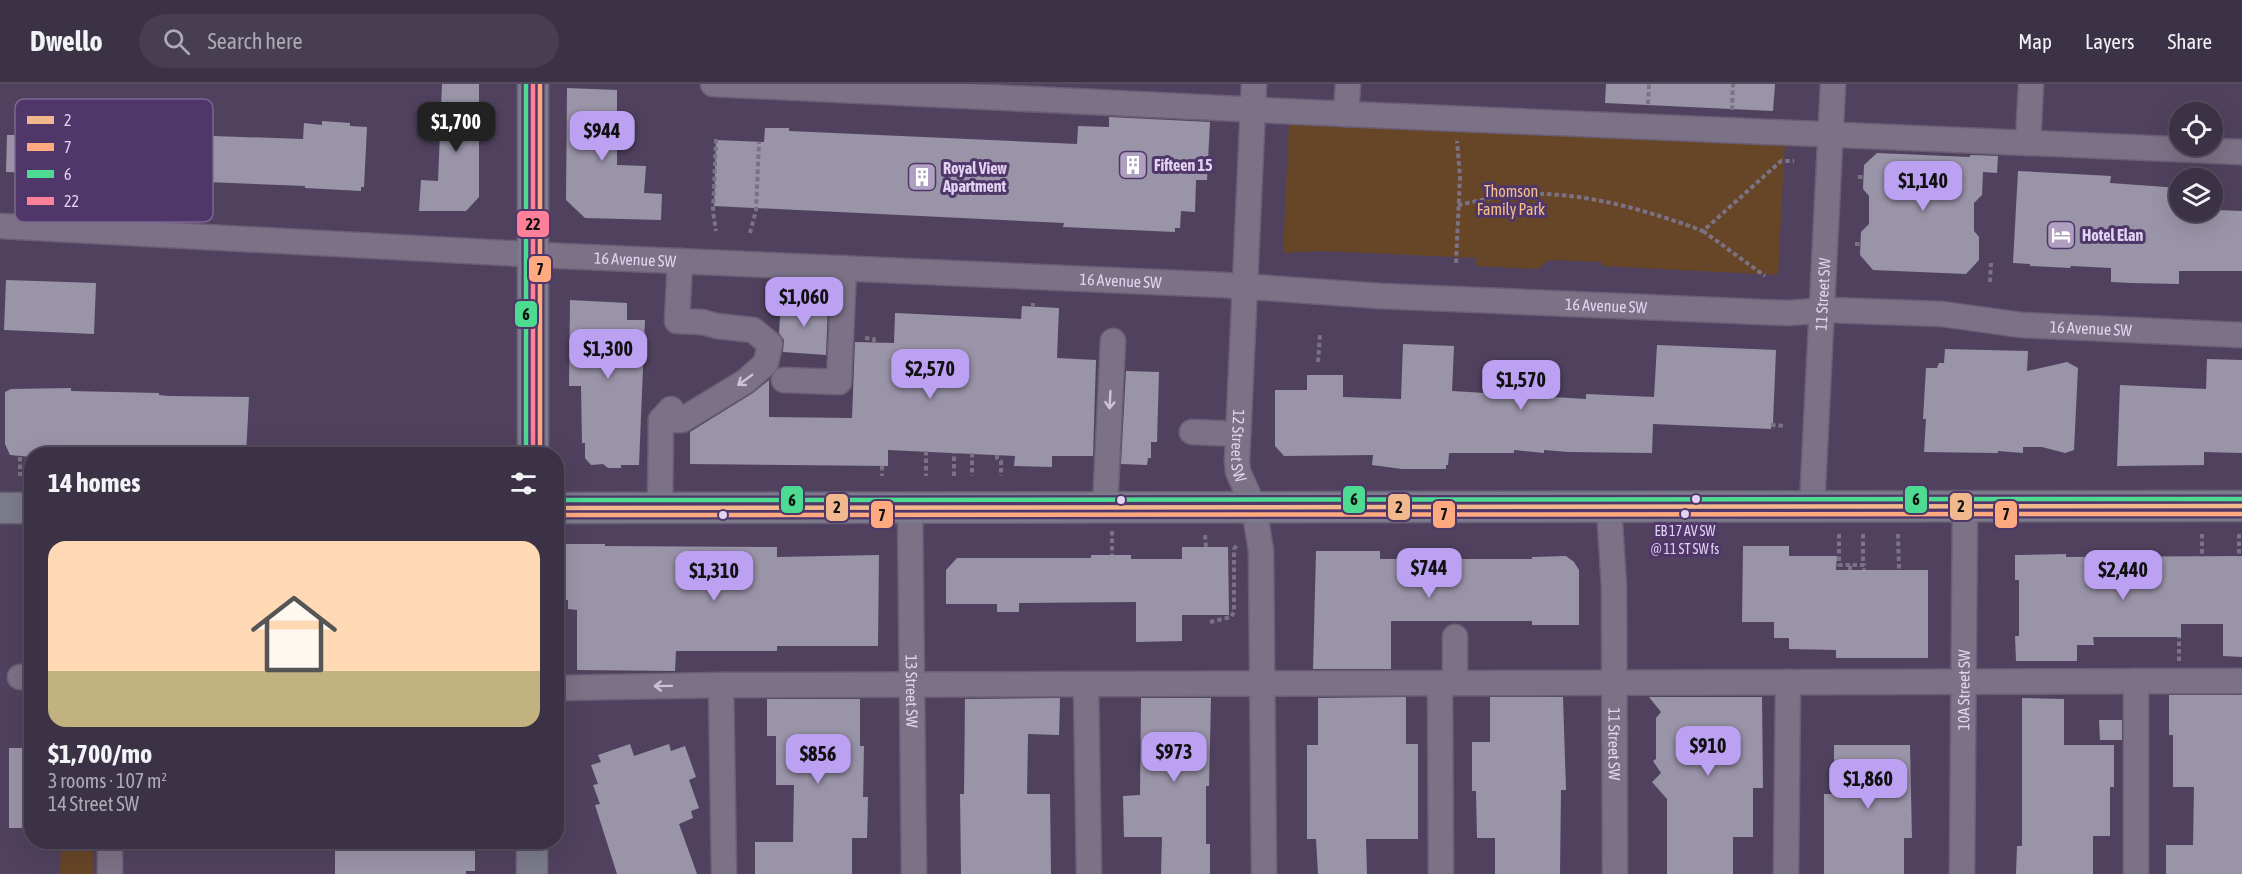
<!DOCTYPE html>
<html lang="en">
<head>
<meta charset="utf-8">
<style>
  body { margin:0; font-family:"Asap Condensed",sans-serif; background:#473e51; color:#f1f3f6; height:100vh; display:flex; flex-direction:column; font-size:22px; white-space:nowrap }
  * { box-sizing:border-box; margin:0 }
  p { font-size:20px; color:#acaab3 }
  .icon { flex:none; width:33px; height:33px; fill:none; stroke:currentColor; stroke-width:2; stroke-linecap:round; stroke-linejoin:round }
  .map { position:relative; flex:1; overflow:hidden }
  .sheet { position:absolute; left:24px; top:363px; width:540px; height:402px; display:flex; flex-direction:column; background:#3c3246; border-radius:24px; box-shadow:0 6px 24px #0002,0 0 0 2px #554d5f }
  .sheet>* { flex:none }
  .fabs { position:absolute; left:2169px; top:18px; display:grid; gap:12px }
  .fabs a { display:grid; place-items:center; width:54px; height:54px; border-radius:50%; background:#3c3246; box-shadow:0 6px 24px #0002,0 0 0 2px #554d5f; font-size:30px }
  .price { position:absolute; translate:-50% -51px; padding:0 14px; border-radius:12px; background:#bca0f2; color:#111; font-size:20px; line-height:39px; filter:drop-shadow(0 2px 3px #0008) }
  .price::after { content:''; position:absolute; left:50%; top:36px; width:18px; height:14px; margin-left:-9px; background:inherit; clip-path:polygon(0 0,100% 0,50% 100%) }
  .price.on { background:#222; color:#fff }
  ul { padding:0; list-style:none }
  li { display:grid; align-content:center; gap:12px; height:318px; padding:0 24px }
  li span { display:grid; place-items:center; height:186px; border-radius:18px; color:#555 }
  li>.icon { margin-inline-start:auto }
  span .icon { width:108px; height:108px; fill:#fffc; stroke-width:1 }
  li b { font-size:26px }
  h2 { display:flex; justify-content:space-between; align-items:center; height:72px; padding:0 24px; font-size:26px }
  header { display:flex; align-items:center; gap:36px; box-sizing:border-box; height:84px; padding:0 30px; background:#3c3246; border-bottom:2px solid #554d5f }
  header strong { font-size:28px }
  nav { display:flex; gap:33px; margin-inline-start:auto; font-size:21px }
  .search { width:420px; height:54px; background:#473e51; display:flex; align-items:center; gap:15px; box-sizing:border-box; padding:0 21px; border-radius:33px; color:#acaab3; font-size:22px }
  .map>svg:first-child { display:block }
</style>
</head>
<body>
<header>
<strong>Dwello</strong>
<div class="search"><svg class="icon" aria-label="search" viewBox="0 0 24 24"><circle cx="10" cy="10" r="6"/><path d="M15 15l6 6"/></svg>Search here</div>
<nav><a>Map</a><a>Layers</a><a>Share</a></nav>
</header>
<div class="map">
<svg width="2242" height="790" viewBox="0 0 2242 790">
  <rect width="100%" height="100%" fill="#50425e"/>
  <g fill="#674628">
    <path d="M1289,39L1785,58L1778,191L1603,182L1601,178L1549,176L1538,185L1475,182L1477,174L1322,167L1283,169Z"/>
    <path d="M61,758H93V790H60Z"/>
  </g>
  <g fill="#9a94a8">
    <path d="M442,0H479V113L466,127H419L421,96L438,97Z"/>
    <path d="M1606,0H1775L1773,27L1605,19Z"/>
    <path d="M567,4L617,6V81L646,82L644,109L662,110L661,136L585,134L566,116Z"/>
    <path d="M1109,33L1210,38L1207,96H1196L1195,128L1181,127L1180,144H1175V148L1063,143L1064,139L714,122L716,56L764,58L765,44H789V47L1077,60L1078,42L1109,43Z"/>
    <path d="M39,35L126,39V49L303,55L304,39L322,41V37L350,39V42L367,43L364,103H361V107L305,104V102L159,96V91L124,90V92L6,88L7,51H16V46L39,47Z"/>
    <path d="M1877,69L1969,73L1971,71L1998,72L1997,89L1983,88L1982,111L1974,119V147L1979,153V176L1966,190L1873,186L1860,171L1861,148L1869,140V112L1863,105L1864,81Z"/>
    <path d="M2018,87L2111,92L2110,99L2180,104V128H2212V123H2216V126L2242,127V187H2179V200L2131,199L2111,198V184L2071,182L2070,184L2030,182V180L2013,179Z"/>
    <path d="M6,196L96,199L94,250L4,246Z"/>
    <path d="M570,216L627,219V236H645L639,381H621V384H608L603,380L591,381L585,374V359H582L581,302H569Z"/>
    <path d="M781,218L828,220L826,271L783,268L784,256L779,249Z"/>
    <path d="M1022,222L1059,224L1057,274L1096,276L1093,372H1052V383L1014,382L1015,372L888,366V382L690,380V348L753,309L769,296V333L852,334L855,258L894,259L895,229L1021,235Z"/>
    <path d="M1403,260L1454,262L1452,307L1586,315V310L1654,313L1657,261L1776,266L1773,339H1771V345L1653,340L1652,369L1568,368L1544,366V369L1514,366V369H1449L1448,381H1446V385H1402L1372,381L1373,371L1284,372L1275,362V306H1307V291H1343V313L1401,315Z"/>
    <path d="M1945,265L2028,267L2027,287L2067,278L2078,284L2074,366L2065,369L2042,363H2023V369L1998,367V369L1924,368L1926,335H1923L1926,284H1937L1939,279H1944Z"/>
    <path d="M2207,275L2242,276V369L2204,368V381L2117,382L2120,301L2206,305Z"/>
    <path d="M1126,287L1159,288L1157,358H1151V374H1148L1147,381L1121,380Z"/>
    <path d="M71,304V307L159,309V311L169,312L249,313L246,370H32V373L10,371L5,360V308L11,305Z"/>
    <path d="M565,460H605V462L777,463V473L879,471L878,562H777V567H676L675,587L577,586V526L568,525V516H566Z"/>
    <path d="M1743,462H1789V472H1837L1836,486H1928V574H1836V566L1789,565V554H1774V538H1742Z"/>
    <path d="M1182,463H1228L1229,531H1182V557L1136,558V518L1019,519V528H997V520H946V486L957,474H1091V471H1131V475H1182Z"/>
    <path d="M1316,467H1380V475H1532V473L1566,472L1574,478L1579,486V541H1532V537H1391V585H1313Z"/>
    <path d="M2066,470V473L2242,472V573L2223,572V540H2181V553H2093L2094,561H2077V577H2016L2015,552H2019V496H2015V471Z"/>
    <path d="M2169,611H2242V790H2166V761H2193L2194,703H2173V651H2169Z"/>
    <path d="M1406,613V660H1418V755H1366L1367,790H1318L1316,755H1307V661H1318V614Z"/>
    <path d="M1490,613H1563L1566,706H1561L1560,790H1495V754H1477L1476,707H1472V658H1490Z"/>
    <path d="M1649,613H1762L1763,704H1753V753H1733V790H1667V715L1652,698L1661,689L1653,677L1656,675V634L1661,628Z"/>
    <path d="M1060,614L1059,651L1028,650L1027,710H1050L1051,790H961L960,710H964L965,615Z"/>
    <path d="M1141,614H1211L1209,702H1206V760H1210V790H1161L1162,753H1124L1123,712L1140,711Z"/>
    <path d="M2022,614L2064,615V661H2114V703H2110V752H2093V790H2016L2017,762H2022Z"/>
    <path d="M767,615H860V662H864L863,713H868L867,754H852V790H755V758H793L794,701H776V652H767Z"/>
    <path d="M2099,636H2122V656H2100Z"/>
    <path d="M630,660L634,672L669,660L671,667L685,662L696,693L689,696L699,724L691,727L693,734L679,740L697,790H617L595,721L600,720L593,701L598,700L591,681L601,678L598,671Z"/>
    <path d="M1834,661H1910L1912,754H1904V790H1824V710H1834Z"/>
    <rect x="9" y="664" width="23" height="80"/>
    <path d="M335,758H475V787H466V790H335Z"/>
  </g>
  <g fill="none" stroke-linecap="round" stroke-linejoin="round">
    <g stroke="#6b5f77" stroke-width="27">
      <g id="minor">
        <path d="M713,0L1346,30L2242,68"/>
        <path id="s1" d="M1254,0L1237,377L1238,388L1254,423L1261,467L1264,790"/>
        <path d="M1346,30L1348,0"/>
        <path d="M2028,59L2031,0"/>
        <path id="s2" d="M0,142L562,172L1224,201L1380,212L1788,229L1829,226L1942,230L2021,241L2242,251"/>
        <path d="M784,296L839,298L844,184"/>
        <path d="M661,336H682L746,297L766,279L770,260L753,246L717,242L702,238L677,237L680,177"/>
        <path d="M1192,348L1238,350"/>
        <path id="s3" d="M1812,422C1818,281 1827,141 1833,0"/>
        <path d="M1105,423L1113,257"/>
        <path id="s4" d="M1609,423L1614,503L1615,790"/>
        <path d="M660,424L661,336L671,325"/>
        <path id="s5" d="M910,424L914,790"/>
        <path d="M1455,553V599"/>
        <path d="M20,593H32"/>
        <path d="M2136,597V790"/>
        <path d="M1440,599L1441,790"/>
        <path d="M1086,600L1089,790"/>
        <path d="M721,601L724,790"/>
        <path d="M556,604L721,601L2242,597"/>
        <path d="M110,790V758"/>
        <path d="M1786,790L1788,598"/>
        <path id="s6" d="M1962,790L1965,422"/>
      </g>
    </g>
    <g stroke="#6b5f77" stroke-width="33">
      <g id="major">
        <path d="M533,370V0"/>
        <path d="M0,424H32"/>
        <path d="M556,424L2242,422"/>
        <path d="M532,758V790"/>
      </g>
    </g>
    <g stroke="#7b7285" stroke-width="4" stroke-dasharray="4.5 3" stroke-linecap="butt">
      <path d="M1648,20L1649,0"/>
      <path d="M1732,26L1733,0"/>
      <path d="M716,55L713,128L716,147"/>
      <path d="M1858,93H1864"/>
      <path d="M1458,121C1477,117 1498,112 1517,110C1581,107 1644,125 1703,147L1781,77H1794"/>
      <path d="M1703,147L1765,192"/>
      <path d="M750,149L756,126L759,58"/>
      <path d="M1855,160H1860"/>
      <path d="M1456,179L1460,93L1457,57"/>
      <path d="M1990,198L1991,179"/>
      <path d="M1033,222V219"/>
      <path d="M865,254L874,255V259"/>
      <path d="M1318,278L1320,250"/>
      <path d="M1771,341L1785,342"/>
      <path d="M926,367V392"/>
      <path d="M972,369V392"/>
      <path d="M997,371V374L1001,377V392"/>
      <path d="M20,373V392"/>
      <path d="M882,382V392"/>
      <path d="M954,392V369"/>
      <path d="M1112,447V471"/>
      <path d="M1839,450V481H1850"/>
      <path d="M1863,450V481"/>
      <path d="M1898,450L1899,486"/>
      <path d="M2202,450V473"/>
      <path d="M2239,450V473"/>
      <path d="M1205,451L1206,463"/>
      <path d="M1850,486V481H1864V486"/>
      <path d="M1210,538L1231,533L1234,528V465L1238,460"/>
      <path d="M2179,577V553"/>
    </g>
    <use href="#minor" stroke="#7c7287" stroke-width="24"/>
    <use href="#major" stroke="#7b7b8b" stroke-width="30"/>
    <g stroke="#503769" stroke-width="9">
      <path id="bus-1" d="M556,424L2242,422"/>
    </g>
    <g stroke="#503769" stroke-width="9">
      <g id="bus-2">
        <path d="M540,0V370"/>
        <path d="M556,431L2242,430"/>
      </g>
    </g>
    <g stroke="#503769" stroke-width="9">
      <g id="bus-3">
        <path d="M526,0V370"/>
        <path d="M556,416L2242,415"/>
      </g>
    </g>
    <g stroke="#503769" stroke-width="9">
      <path id="bus-4" d="M533,0V370"/>
    </g>
    <use href="#bus-1" stroke="#f1b78d" stroke-width="4.5"/>
    <use href="#bus-2" stroke="#ffa980" stroke-width="4.5"/>
    <use href="#bus-3" stroke="#4ddb92" stroke-width="4.5"/>
    <use href="#bus-4" stroke="#ff8098" stroke-width="4.5"/>
  </g>
  <defs><path id="oneway-shaft" d="M-6 0H5M1.5-3L5.5 0L1.5 3" fill="none" stroke-width="1.6" stroke-linecap="round" stroke-linejoin="round" transform="scale(1.5)"/></defs>
  <g stroke="#cdc0dc">
    <use href="#oneway-shaft" transform="translate(745 296) rotate(144)"/>
    <use href="#oneway-shaft" transform="translate(1110 316) rotate(93)"/>
    <use href="#oneway-shaft" transform="translate(663 602) rotate(179)"/>
  </g>
  <defs>
    <g id="building-square" transform="scale(1.5)"><rect x="-9" y="-9" width="18" height="18" rx="4" fill="#aea0be" stroke="#503769"/><path d="M-4-6H4V6H1V3H-1V6H-4ZM-2.5-4.3h1.7v1.8h-1.7ZM.8-4.3h1.7v1.8H.8ZM-2.5-1h1.7V.8h-1.7ZM.8-1h1.7V.8H.8Z" fill="#fff"/></g>
    <g id="hotel-square" transform="scale(1.5)"><rect x="-9" y="-9" width="18" height="18" rx="4" fill="#aea0be" stroke="#503769"/><path d="M-6-4.5h1.5V1H6V5H4.5V3h-9V5H-6ZM-4 0a1.8 1.8 0 1 1 3.6 0ZM.5 0V-2.5h3Q6-2.5 6 0Z" fill="#fff"/></g>
  </defs>
  <g fill-rule="evenodd">
    <use href="#building-square" x="1133" y="81"/>
    <use href="#building-square" x="922" y="93"/>
    <use href="#hotel-square" x="2061" y="151"/>
  </g>
  <g fill="#e1d3f1" stroke="#503769" stroke-width="2">
    <circle cx="1696" cy="415" r="5"/>
    <circle cx="1121" cy="416" r="5"/>
    <circle cx="1685" cy="430" r="5"/>
    <circle cx="723" cy="431" r="5"/>
  </g>
  <g text-anchor="middle" dominant-baseline="central" stroke-width="6" stroke-linejoin="round" paint-order="stroke">
    <g font-size="14" fill="#e1d3f1" stroke="#503769">
      <text x="1685" y="447">EB 17 AV SW<tspan x="1685" dy="18">@ 11 ST SW fs</tspan></text>
    </g>
    <g font-size="16" font-weight="bold" fill="#e1d3f1" stroke="#503769" text-anchor="start">
      <text x="1154" y="81">Fifteen 15</text>
      <text x="943" y="84">Royal View<tspan x="943" dy="18">Apartment</tspan></text>
      <text x="2082" y="151">Hotel Elan</text>
    </g>
    <g font-size="16" fill="#f6bf88" stroke="#503769">
      <text x="1511" y="107">Thomson<tspan x="1511" dy="18">Family Park</tspan></text>
    </g>
    <g font-size="16" fill="#e1d3f1" stroke="#503769">
      <text stroke="none"><textPath href="#s2" startOffset="636">16 Avenue SW</textPath></text>
      <text stroke="none"><textPath href="#s2" startOffset="1122">16 Avenue SW</textPath></text>
      <text stroke="none"><textPath href="#s3" startOffset="212">11 Street SW</textPath></text>
      <text stroke="none"><textPath href="#s2" startOffset="1608">16 Avenue SW</textPath></text>
      <text stroke="none"><textPath href="#s2" startOffset="2094">16 Avenue SW</textPath></text>
      <text stroke="none"><textPath href="#s1" startOffset="362">12 Street SW</textPath></text>
      <text stroke="none"><textPath href="#s6" startOffset="184">10A Street SW</textPath></text>
      <text stroke="none"><textPath href="#s5" startOffset="183">13 Street SW</textPath></text>
      <text stroke="none"><textPath href="#s4" startOffset="237">11 Street SW</textPath></text>
    </g>
  </g>
  <rect x="15" y="15" width="198" height="123" rx="9" fill="#503769" stroke="#7c6692" stroke-width="1.5"/>
  <rect x="27" y="32" width="27" height="8" fill="#f1b78d"/>
  <rect x="27" y="59" width="27" height="8" fill="#ffa980"/>
  <rect x="27" y="86" width="27" height="8" fill="#4ddb92"/>
  <rect x="27" y="113" width="27" height="8" fill="#ff8098"/>
  <g font-size="16" fill="#e1d3f1">
    <text x="64" y="42">2</text>
    <text x="64" y="69">7</text>
    <text x="64" y="96">6</text>
    <text x="64" y="123">22</text>
  </g>
  <g stroke="#503769" stroke-width="2">
    <rect x="516" y="126" width="34" height="28" rx="6" fill="#ff8098"/>
    <rect x="528" y="171" width="24" height="28" rx="6" fill="#ffa980"/>
    <rect x="514" y="216" width="24" height="28" rx="6" fill="#4ddb92"/>
    <rect x="1904" y="401" width="24" height="29" rx="6" fill="#4ddb92"/>
    <rect x="1342" y="401" width="24" height="29" rx="6" fill="#4ddb92"/>
    <rect x="780" y="401" width="24" height="29" rx="6" fill="#4ddb92"/>
    <rect x="1949" y="408" width="24" height="29" rx="6" fill="#f1b78d"/>
    <rect x="1387" y="409" width="24" height="28" rx="6" fill="#f1b78d"/>
    <rect x="825" y="409" width="24" height="29" rx="6" fill="#f1b78d"/>
    <rect x="1994" y="416" width="24" height="29" rx="6" fill="#ffa980"/>
    <rect x="1432" y="416" width="24" height="29" rx="6" fill="#ffa980"/>
    <rect x="870" y="416" width="24" height="29" rx="6" fill="#ffa980"/>
  </g>
  <g font-size="16" text-anchor="middle" font-weight="bold" fill="#111">
    <text x="533" y="146">22</text>
    <text x="540" y="191">7</text>
    <text x="526" y="236">6</text>
    <text x="1916" y="421">6</text>
    <text x="1354" y="421">6</text>
    <text x="792" y="422">6</text>
    <text x="1961" y="428">2</text>
    <text x="1399" y="429">2</text>
    <text x="837" y="429">2</text>
    <text x="2006" y="436">7</text>
    <text x="1444" y="436">7</text>
    <text x="882" y="437">7</text>
  </g>
</svg>
<div class="fabs">
<a><svg class="icon" aria-label="locate" viewBox="0 0 24 24"><circle cx="12" cy="12" r="6"/><path d="M12 2v4M12 18v4M2 12h4M18 12h4"/></svg></a>
<a><svg class="icon" aria-label="layers" viewBox="0 0 24 24"><path d="M12 4l9 5-9 5-9-5zM3 14l9 5 9-5"/></svg></a>
</div>
<b class="price on" style="left:456px;top:69px">$1,700</b>
<b class="price" style="left:602px;top:78px">$944</b>
<b class="price" style="left:1923px;top:128px">$1,140</b>
<b class="price" style="left:804px;top:244px">$1,060</b>
<b class="price" style="left:608px;top:296px">$1,300</b>
<b class="price" style="left:930px;top:316px">$2,570</b>
<b class="price" style="left:1521px;top:327px">$1,570</b>
<b class="price" style="left:1429px;top:515px">$744</b>
<b class="price" style="left:2123px;top:517px">$2,440</b>
<b class="price" style="left:714px;top:518px">$1,310</b>
<b class="price" style="left:1708px;top:693px">$910</b>
<b class="price" style="left:1174px;top:699px">$973</b>
<b class="price" style="left:818px;top:701px">$856</b>
<b class="price" style="left:1868px;top:726px">$1,860</b>
<section class="sheet">
<h2>14 homes<svg class="icon" aria-label="filters" viewBox="0 0 24 24"><path d="M4 7h16M4 17h16"/><circle cx="9" cy="7" r="2"/><circle cx="15" cy="17" r="2"/></svg></h2>
<ul>
<li><span style="background:linear-gradient(#ffd9b3 70%,#c2b280 0)"><svg class="icon" aria-label="home" viewBox="0 0 24 24"><path d="M3 11l9-7 9 7M6 9v11h12V9"/></svg></span><div><b>$1,700/mo</b><p>3 rooms · 107 m²</p><p>14 Street SW</p></div></li>
</ul>
</section>
</div>
</body>
</html>
